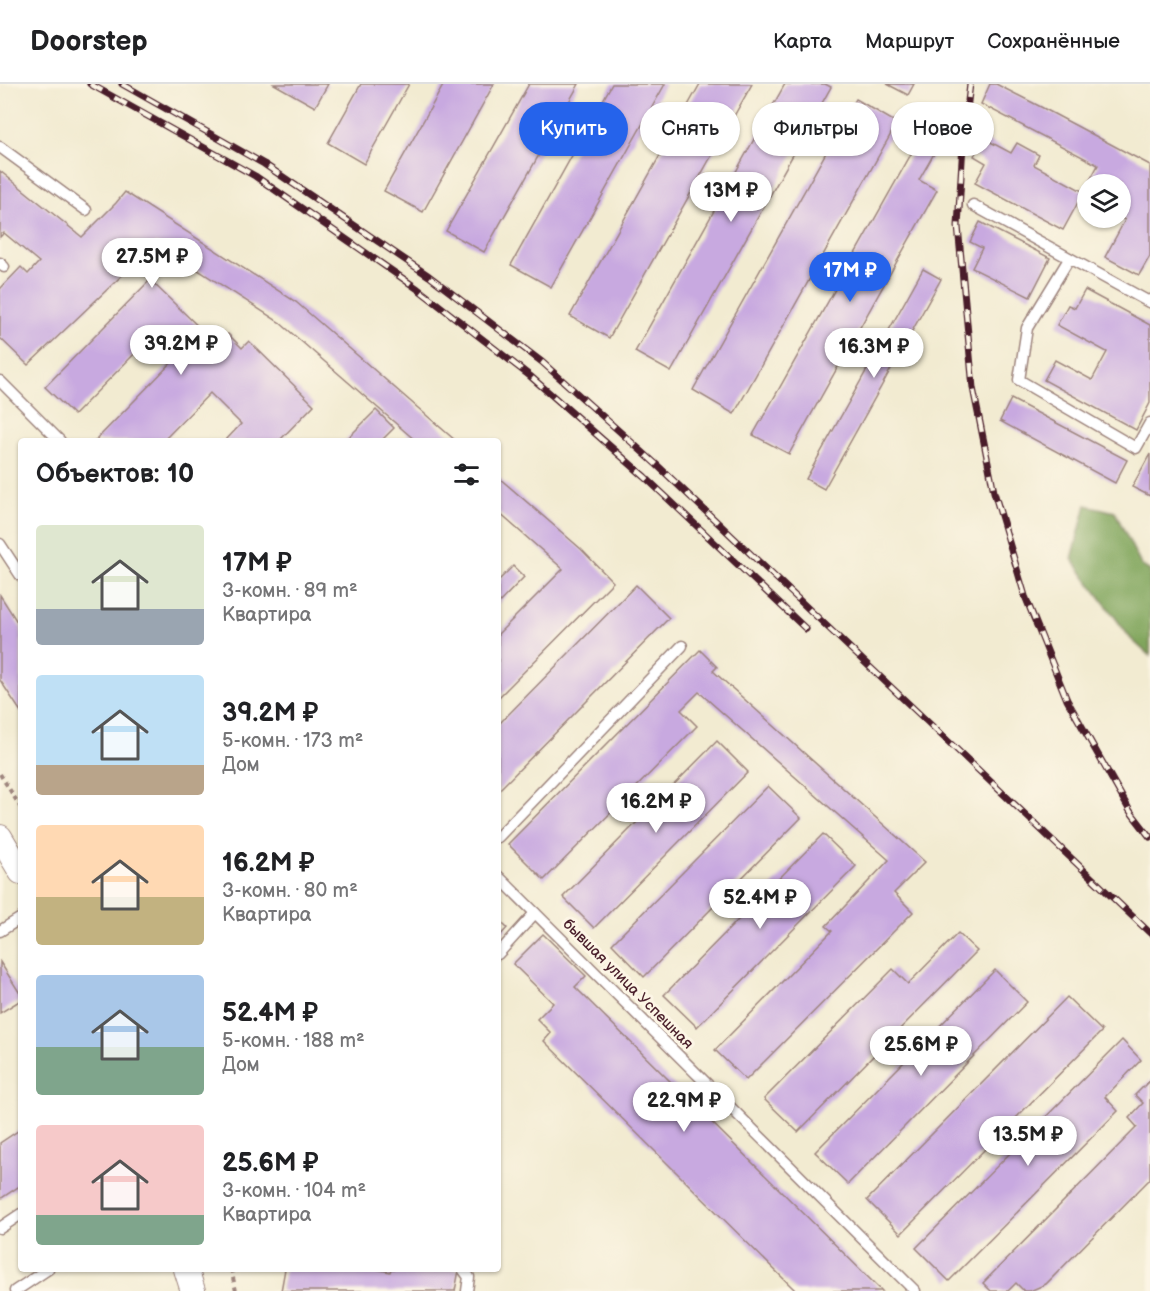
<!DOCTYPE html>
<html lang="ru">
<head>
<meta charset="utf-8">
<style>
  body { margin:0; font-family:"Balsamiq Sans",sans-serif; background:#f6f6f6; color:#202124; height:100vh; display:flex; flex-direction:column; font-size:22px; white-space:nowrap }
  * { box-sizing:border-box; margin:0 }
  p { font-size:20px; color:#757577 }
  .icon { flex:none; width:33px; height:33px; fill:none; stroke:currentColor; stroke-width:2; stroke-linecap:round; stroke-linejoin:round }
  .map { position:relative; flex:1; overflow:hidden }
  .details { position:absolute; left:18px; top:354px; width:483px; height:834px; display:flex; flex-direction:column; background:#fff; border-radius:6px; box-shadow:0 2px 4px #0004 }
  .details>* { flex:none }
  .top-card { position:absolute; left:519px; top:18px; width:540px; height:54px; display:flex; gap:12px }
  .fabs { position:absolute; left:1077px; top:90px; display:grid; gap:12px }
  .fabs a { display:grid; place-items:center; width:54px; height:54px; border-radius:50%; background:#fff; box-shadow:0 2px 4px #0004; font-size:30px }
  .price { position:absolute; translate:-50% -51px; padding:0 14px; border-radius:21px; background:#fff; color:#222; font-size:20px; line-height:39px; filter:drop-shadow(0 2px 3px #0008) }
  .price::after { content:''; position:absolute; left:50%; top:36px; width:18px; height:14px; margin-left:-9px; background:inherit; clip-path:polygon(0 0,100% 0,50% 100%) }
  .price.active { background:#2563eb; color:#fff }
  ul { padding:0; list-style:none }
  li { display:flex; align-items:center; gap:18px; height:150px; padding:0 18px }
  li span { display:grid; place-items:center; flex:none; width:168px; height:120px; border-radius:6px; color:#555 }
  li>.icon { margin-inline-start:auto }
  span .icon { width:72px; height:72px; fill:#fffc; stroke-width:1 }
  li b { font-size:26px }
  h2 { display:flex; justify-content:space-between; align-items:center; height:72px; padding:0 18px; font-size:26px }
  .chip { padding:0 21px; border-radius:27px; background:#fff; box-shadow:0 2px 4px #0004; font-size:21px; line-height:54px }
  .chip.active { background:#2563eb; color:#fff }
  header { display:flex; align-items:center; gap:36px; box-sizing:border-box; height:84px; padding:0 30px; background:#fff; border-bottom:2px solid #e0e0e0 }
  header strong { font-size:28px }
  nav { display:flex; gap:33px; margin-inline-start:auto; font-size:21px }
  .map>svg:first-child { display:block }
</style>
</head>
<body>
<header>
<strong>Doorstep</strong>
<nav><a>Карта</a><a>Маршрут</a><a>Сохранённые</a></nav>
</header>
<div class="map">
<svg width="1150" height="1207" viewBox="0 0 1150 1207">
  <rect width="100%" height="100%" fill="#fcf5e5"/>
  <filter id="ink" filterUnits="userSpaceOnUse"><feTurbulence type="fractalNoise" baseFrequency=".0167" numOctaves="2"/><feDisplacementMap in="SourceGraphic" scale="12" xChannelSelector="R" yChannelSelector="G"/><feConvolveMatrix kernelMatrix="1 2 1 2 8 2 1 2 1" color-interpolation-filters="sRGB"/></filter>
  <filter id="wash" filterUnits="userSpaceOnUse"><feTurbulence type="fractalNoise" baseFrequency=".008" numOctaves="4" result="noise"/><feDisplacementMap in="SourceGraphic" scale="24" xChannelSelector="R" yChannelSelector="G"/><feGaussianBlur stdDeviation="1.35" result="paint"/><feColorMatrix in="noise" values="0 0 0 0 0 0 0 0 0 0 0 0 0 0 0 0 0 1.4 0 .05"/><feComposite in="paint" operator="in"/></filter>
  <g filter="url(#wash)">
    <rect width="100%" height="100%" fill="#f2ebd1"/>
    <path fill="#80a55b" stroke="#656243" stroke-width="1.5" d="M1086,421L1115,428L1141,481L1150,487V572L1131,555L1072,475Z"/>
    <g id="blocks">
      <g fill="#c8a9e0">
        <path d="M274,0H328L315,23Z"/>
        <path d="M361,0H409L364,80L328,59Z"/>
        <path d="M444,0H494L423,128L384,107Z"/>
        <path d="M529,0H579L484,168L446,147Z"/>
        <path d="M612,0H665L551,203L511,181Z"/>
        <path d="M700,0H752L609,254L570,232Z"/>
        <path d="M785,0H825L831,3L671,288L635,268Z"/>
        <path d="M887,0H914L908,11Z"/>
        <path d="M990,0H996L1041,23L1150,81V172L1139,191L1105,173L1125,136L1120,134V100H1088L1098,81L981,20Z"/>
        <path d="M856,15L897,39L734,330L693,306Z"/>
        <path d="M923,49L940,59L919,96L937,106L789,370L753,351Z"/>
        <path d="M983,54L1011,69L1017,59L1039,71L1034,81L1084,108L1088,101V116L1081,113L1063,146L975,99L986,79L974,72Z"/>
        <path d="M0,87L82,153L116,119L125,108L296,218L456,357H416L279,238L156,159L28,281L0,254V205L21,183L28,190L39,178L4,149L0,153Z"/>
        <path d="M980,138L1050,174L1030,213L972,184L982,164L970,158Z"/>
        <path d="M923,185L941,195L824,405L806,395Z"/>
        <path d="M150,196L205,249L211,244L222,255L228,250L242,264L249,257L314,321L279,357H225L241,340L210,309L163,357H95L176,274L153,251L74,331L45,303Z"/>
        <path d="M1085,206L1150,241V319L1136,346L1044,296L1055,276L1092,296L1107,268L1057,241L1068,221L1075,224Z"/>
        <path d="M1011,315L1127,376L1115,399L1000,337Z"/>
        <path d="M376,326L394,344L381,357H345Z"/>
        <path d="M1150,370V412L1132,403Z"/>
        <path d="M498,393L581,465L613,498L498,614V550L563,485L498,428Z"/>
        <path d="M513,482L524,493L498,520V497Z"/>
        <path d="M636,501L669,534L498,707V641Z"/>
        <path d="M0,511L21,544V628L0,596Z"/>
        <path d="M700,566L717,583L713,587L925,778L894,809L913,828L746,996L715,966L832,847L826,842L889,776L699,608L681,626L697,642L544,796L508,760Z"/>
        <path d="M717,657L748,688L594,844L563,813Z"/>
        <path d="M768,702L801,734L644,893L612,860Z"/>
        <path d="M823,750L856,782L697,943L664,911Z"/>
        <path d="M498,835L507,844L498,854Z"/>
        <path d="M958,849L977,867L798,1048L764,1015L893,885L908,900Z"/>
        <path d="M543,850L586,892L575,903L882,1207H796L544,957L551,949L537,935L553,919L513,880Z"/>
        <path d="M0,878L21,911V916L0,929Z"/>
        <path d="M995,886L1027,918L848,1100L815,1068Z"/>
        <path d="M1067,913L1102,947L901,1150L867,1116Z"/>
        <path d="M1122,956L1141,976L1105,1013L1118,1027L949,1197L916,1164Z"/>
        <path d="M1150,996V1095L1046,1200L1030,1207H1024L1016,1199L1008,1207H991L983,1199L1137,1043L1129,1034L1143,1019L1135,1011Z"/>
        <path d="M21,1045V1101L0,1115V1059Z"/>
        <path d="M285,1185H376L390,1188L391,1185H451L459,1186L455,1207H281Z"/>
      </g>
    </g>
  </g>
  <g filter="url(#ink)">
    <use href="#blocks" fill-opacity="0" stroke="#9e857e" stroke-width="1.5"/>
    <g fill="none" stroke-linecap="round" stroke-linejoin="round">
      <g stroke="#9e857e" stroke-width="13">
        <g id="service">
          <path d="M0,63L86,126"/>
          <path d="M973,121L1149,218L1150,216"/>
          <path d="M1069,175L1027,244L1019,296L1136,364L1150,339"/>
          <path d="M0,179L4,183"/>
          <path d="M0,297L60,357"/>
          <path d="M0,460L21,492"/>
          <path d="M498,753L682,562"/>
          <path d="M498,792L915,1207"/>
          <path d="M0,847L21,834"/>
          <path d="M498,870L535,829"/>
          <path d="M0,1144L21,1130"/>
          <path d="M463,1185L469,1193L467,1207"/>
          <path d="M15,1207L48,1185"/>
        </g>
      </g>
      <g stroke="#9e857e" stroke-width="26">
        <g id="tertiary">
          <path d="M0,753L21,788"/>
          <path d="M186,1185L193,1207"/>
        </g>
      </g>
      <g stroke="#9e857e" stroke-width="4" stroke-dasharray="4.5 4.5" stroke-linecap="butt">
        <path d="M0,690L21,724"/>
        <path d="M231,1185L236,1207"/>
      </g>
      <use href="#service" stroke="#fff" stroke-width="10"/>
      <use href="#tertiary" stroke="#fff" stroke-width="24"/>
      <g stroke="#4a1f2b" stroke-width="7">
        <g id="rail">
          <path d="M90,0L255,92L418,205L530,292L645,393L806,545"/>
          <path d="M122,0L264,80L429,192L542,278L657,381L1150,849"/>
          <path d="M970,0L963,60L958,142L973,304L994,408L1025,512L1067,616L1130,727L1150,753"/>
        </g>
      </g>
      <use href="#rail" stroke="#fcf5e5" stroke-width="4.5" stroke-dasharray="14" stroke-linecap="butt"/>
    </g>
  </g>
  <g text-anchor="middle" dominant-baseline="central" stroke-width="6" stroke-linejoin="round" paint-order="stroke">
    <g font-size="15" fill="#4a1f2b" stroke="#fcf5e5">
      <text transform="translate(628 900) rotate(45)">бывшая улица Успешная</text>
    </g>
  </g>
</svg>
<div class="fabs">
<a><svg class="icon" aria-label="layers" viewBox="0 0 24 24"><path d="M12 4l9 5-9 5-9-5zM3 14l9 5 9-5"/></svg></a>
</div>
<b class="price" style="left:731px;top:139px">13M ₽</b>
<b class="price" style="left:152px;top:205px">27.5M ₽</b>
<b class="price active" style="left:850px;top:219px">17M ₽</b>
<b class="price" style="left:181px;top:292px">39.2M ₽</b>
<b class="price" style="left:874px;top:295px">16.3M ₽</b>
<b class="price" style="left:656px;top:750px">16.2M ₽</b>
<b class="price" style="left:760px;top:846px">52.4M ₽</b>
<b class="price" style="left:921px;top:993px">25.6M ₽</b>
<b class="price" style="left:684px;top:1049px">22.9M ₽</b>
<b class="price" style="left:1028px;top:1083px">13.5M ₽</b>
<div class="top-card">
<a class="chip active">Купить</a>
<a class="chip">Снять</a>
<a class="chip">Фильтры</a>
<a class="chip">Новое</a>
</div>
<section class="details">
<h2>Объектов: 10<svg class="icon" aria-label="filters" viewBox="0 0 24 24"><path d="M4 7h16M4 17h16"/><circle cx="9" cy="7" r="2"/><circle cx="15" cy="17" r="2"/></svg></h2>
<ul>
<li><span style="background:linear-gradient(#dfe7d0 70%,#9aa5b1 0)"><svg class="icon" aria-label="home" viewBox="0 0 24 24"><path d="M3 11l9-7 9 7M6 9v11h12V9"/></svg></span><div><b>17M ₽</b><p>3-комн. · 89 m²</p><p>Квартира</p></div></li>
<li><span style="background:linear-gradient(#bfe0f5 75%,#b9a48a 0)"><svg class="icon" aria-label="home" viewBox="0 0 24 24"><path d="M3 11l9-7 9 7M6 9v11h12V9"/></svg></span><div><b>39.2M ₽</b><p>5-комн. · 173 m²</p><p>Дом</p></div></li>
<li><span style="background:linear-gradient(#ffd9b3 60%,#c2b280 0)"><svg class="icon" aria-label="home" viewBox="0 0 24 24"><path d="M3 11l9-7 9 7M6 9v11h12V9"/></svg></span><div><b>16.2M ₽</b><p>3-комн. · 80 m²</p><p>Квартира</p></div></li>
<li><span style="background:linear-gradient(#a9c7e8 60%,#7fa58c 0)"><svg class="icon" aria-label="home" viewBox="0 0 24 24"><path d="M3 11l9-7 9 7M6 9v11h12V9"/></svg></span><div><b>52.4M ₽</b><p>5-комн. · 188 m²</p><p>Дом</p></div></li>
<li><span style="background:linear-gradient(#f6c9c9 75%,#7fa58c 0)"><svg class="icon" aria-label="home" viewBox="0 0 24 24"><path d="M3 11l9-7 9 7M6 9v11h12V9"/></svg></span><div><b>25.6M ₽</b><p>3-комн. · 104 m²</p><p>Квартира</p></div></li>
</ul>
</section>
</div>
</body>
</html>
